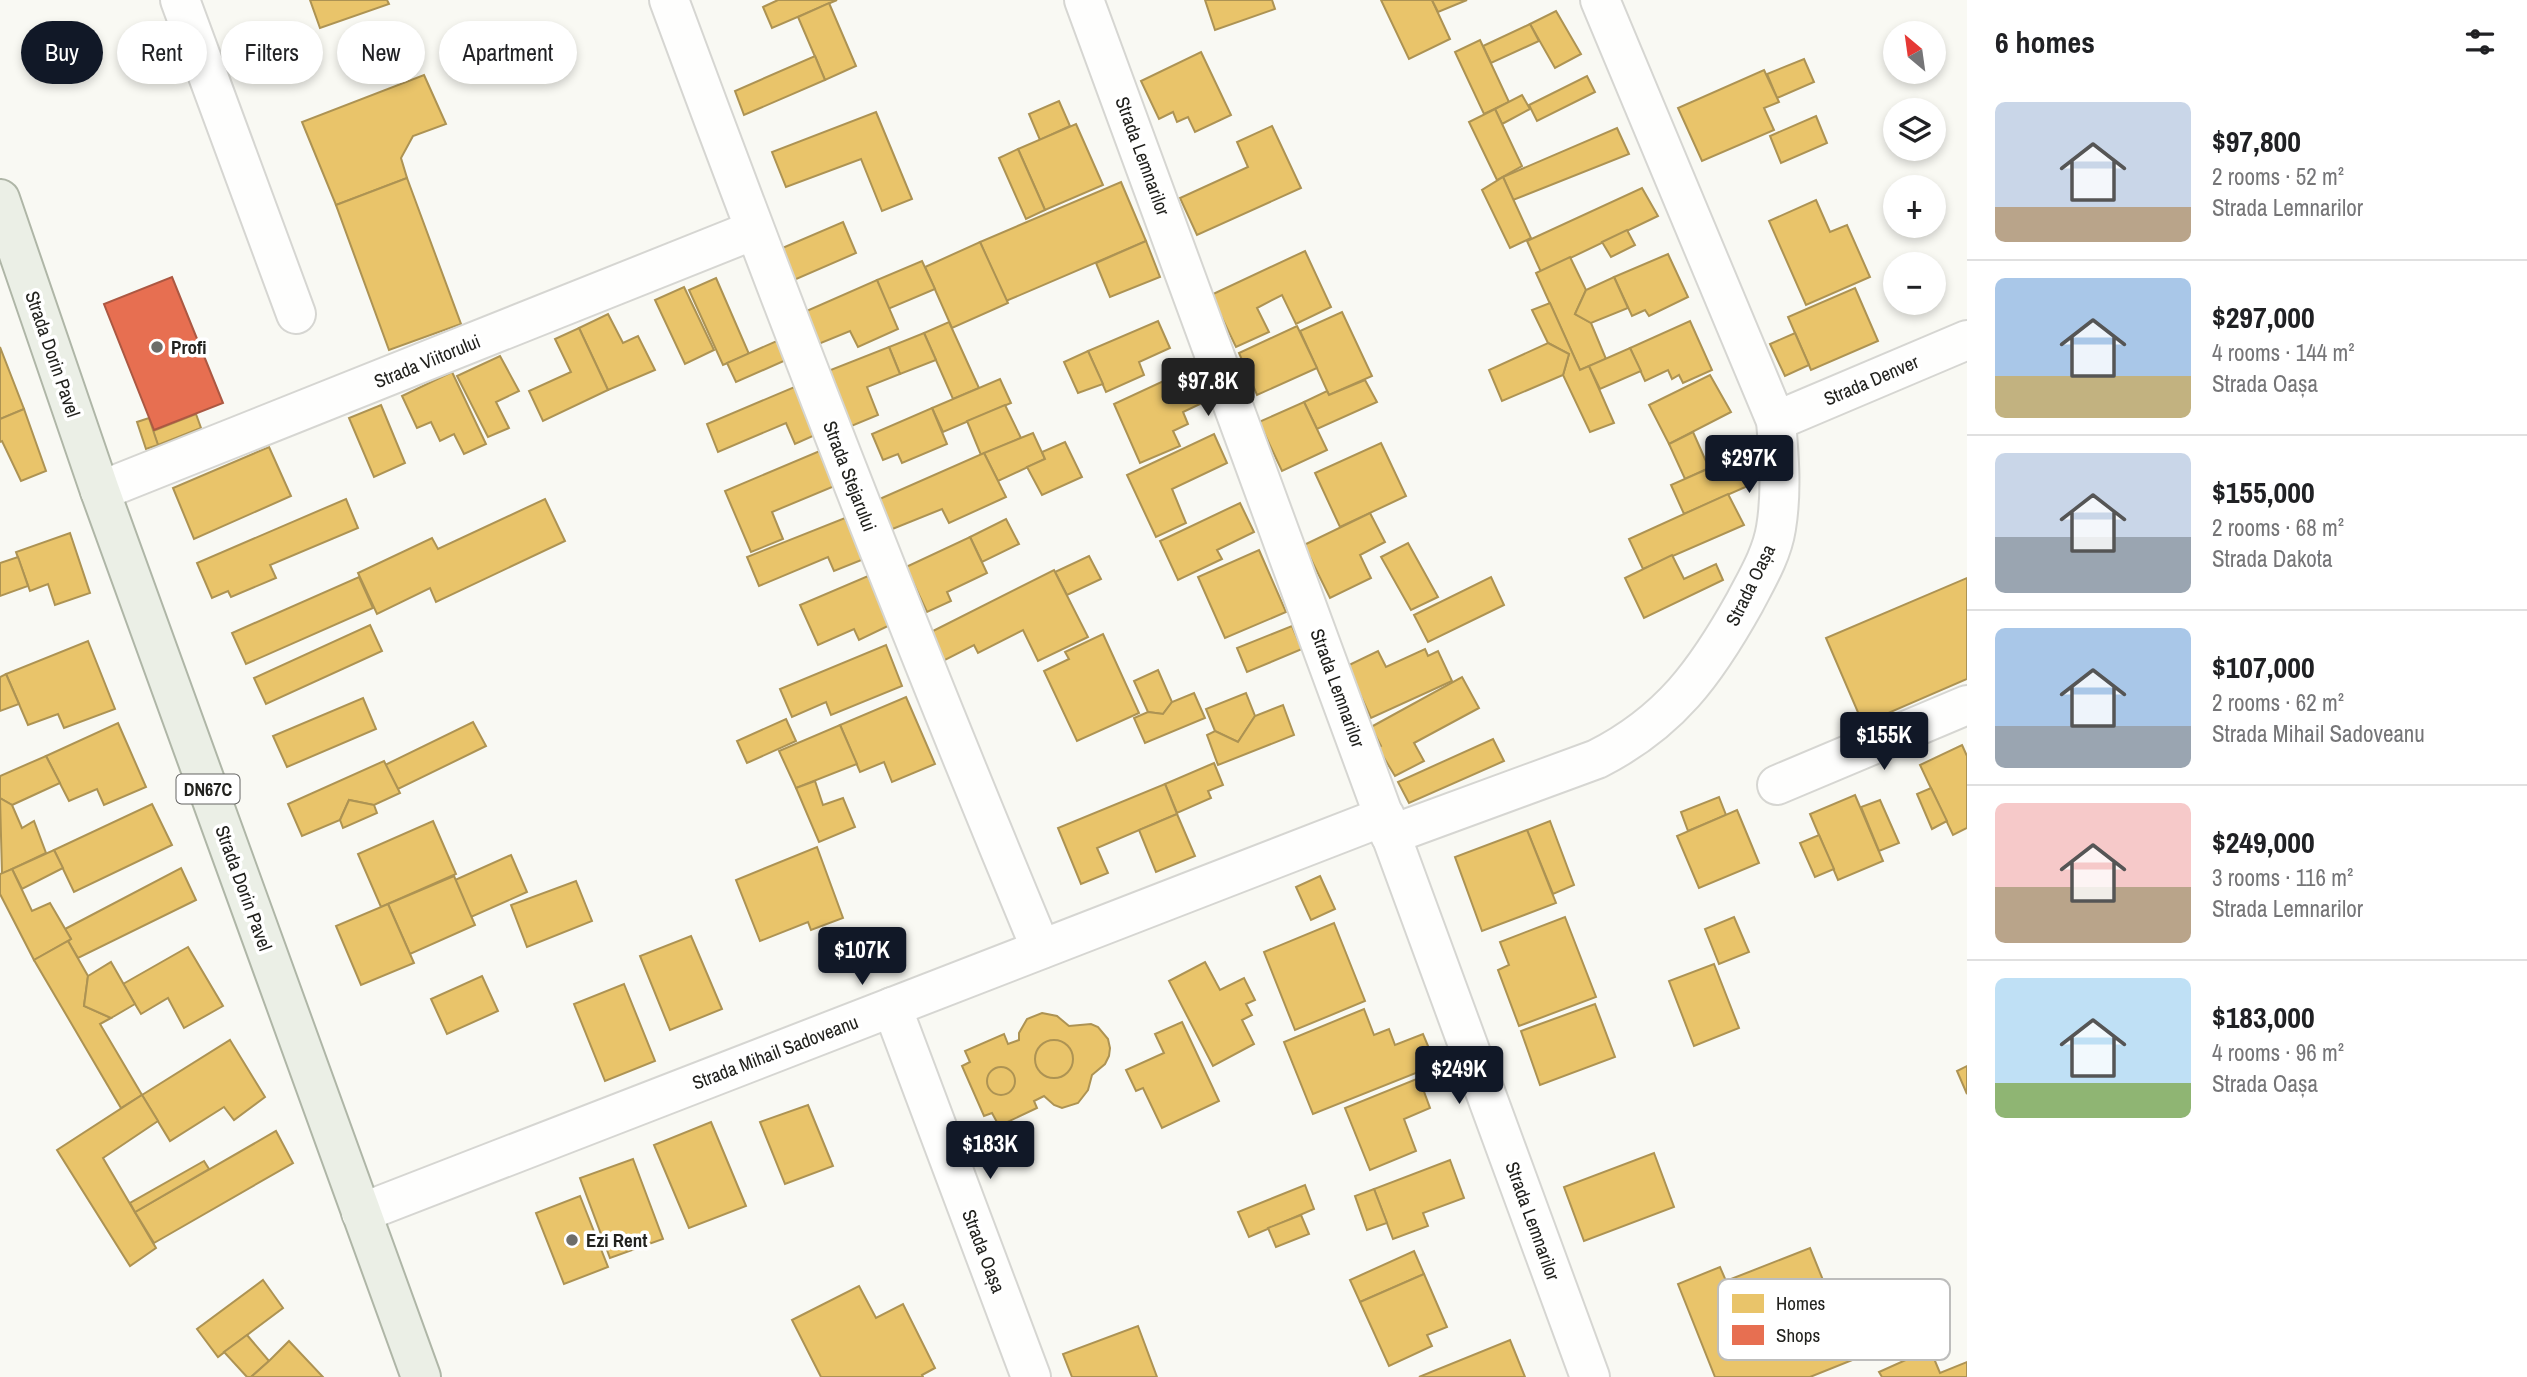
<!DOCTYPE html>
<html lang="en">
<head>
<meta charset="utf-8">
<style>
  body { margin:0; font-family:"Archivo Narrow",sans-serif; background:#f6f6f6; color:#202124; height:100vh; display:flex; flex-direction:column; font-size:26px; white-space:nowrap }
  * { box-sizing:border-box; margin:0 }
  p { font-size:23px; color:#757577 }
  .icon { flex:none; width:38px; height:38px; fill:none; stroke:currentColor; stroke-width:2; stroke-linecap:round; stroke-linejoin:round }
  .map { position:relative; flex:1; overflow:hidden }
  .details { display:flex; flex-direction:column; background:#fff; width:560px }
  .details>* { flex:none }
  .guide { position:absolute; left:21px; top:21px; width:665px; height:63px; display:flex; gap:14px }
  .needle { width:46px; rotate:331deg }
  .tools { position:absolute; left:1883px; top:21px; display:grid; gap:14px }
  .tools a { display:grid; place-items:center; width:63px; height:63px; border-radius:50%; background:#fff; box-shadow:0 4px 10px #0003; font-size:35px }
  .price { position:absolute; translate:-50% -60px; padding:0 16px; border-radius:7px; background:#111827; color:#fff; font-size:23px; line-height:46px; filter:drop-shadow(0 2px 4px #0008) }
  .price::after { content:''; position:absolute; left:50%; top:42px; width:21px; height:16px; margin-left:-10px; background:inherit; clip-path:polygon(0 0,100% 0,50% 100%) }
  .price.current { background:#222; color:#fff }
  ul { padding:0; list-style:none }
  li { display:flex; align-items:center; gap:21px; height:175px; padding:0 28px }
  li+li { border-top:2px solid #e0e0e0 }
  li span { display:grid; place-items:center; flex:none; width:196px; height:140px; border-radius:10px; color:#555 }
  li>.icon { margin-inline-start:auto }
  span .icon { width:84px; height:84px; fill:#fffc; stroke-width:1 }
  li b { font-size:30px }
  h2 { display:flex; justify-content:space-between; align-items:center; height:84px; padding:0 28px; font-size:30px }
  .chip { padding:0 24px; border-radius:32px; background:#fff; box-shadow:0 4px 10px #0003; font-size:24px; line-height:63px }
  .chip.current { background:#111827; color:#fff }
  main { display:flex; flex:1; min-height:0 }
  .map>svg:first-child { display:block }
</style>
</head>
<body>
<main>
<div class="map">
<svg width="1967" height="1377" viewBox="0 0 1967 1377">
  <rect width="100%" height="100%" fill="#f9f9f3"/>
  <g fill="#e9c46a" stroke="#ad9353" stroke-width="2">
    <path d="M310,0H387L389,4L320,28Z"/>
    <path d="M778,0H837L772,28L763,7Z"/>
    <path d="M1205,0H1272L1275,9L1215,30Z"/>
    <path d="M1381,0H1432L1450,39L1409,59Z"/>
    <path d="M1432,0H1467L1438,12Z"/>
    <path d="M829,3L856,66L825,80L798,17Z"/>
    <path d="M1556,11L1581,54L1555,68L1530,24Z"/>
    <path d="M1530,24L1539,41L1491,63L1483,46Z"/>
    <path d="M1480,40L1509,102L1484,114L1455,52Z"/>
    <path d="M1201,52L1231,115L1195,132L1188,117L1177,122L1173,112L1159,119L1141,81Z"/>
    <path d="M815,56L825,80L744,115L735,91Z"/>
    <path d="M1804,59L1814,82L1777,98L1767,74Z"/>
    <path d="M1764,70L1779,102L1764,108L1774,130L1702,161L1678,108Z"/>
    <path d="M424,75L446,124L413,136L401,158L407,178L336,205L302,122Z"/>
    <path d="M1587,76L1595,92L1537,121L1529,105Z"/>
    <path d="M1522,95L1530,109L1502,124L1495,109Z"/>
    <path d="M1059,101L1070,126L1040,140L1029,114Z"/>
    <path d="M1495,109L1522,166L1497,180L1469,122Z"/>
    <path d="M876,112L912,199L882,211L861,159L786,187L772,152Z"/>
    <path d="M1816,116L1827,143L1781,163L1770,136Z"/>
    <path d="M1076,124L1103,185L1045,210L1018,149Z"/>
    <path d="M1272,126L1301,188L1197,235L1180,198L1248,167L1237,142Z"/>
    <path d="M1617,128L1629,154L1513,200L1503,177Z"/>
    <path d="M1018,149L1045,210L1026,219L999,158Z"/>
    <path d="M1503,177L1531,238L1510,248L1482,190Z"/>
    <path d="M407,178L461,324L389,350L336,205Z"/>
    <path d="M1121,182L1146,241L1006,301L980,242Z"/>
    <path d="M1642,188L1658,216L1541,272L1527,241Z"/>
    <path d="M1816,200L1830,232L1847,225L1870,277L1806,305L1769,221Z"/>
    <path d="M843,222L856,253L794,280L780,249Z"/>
    <path d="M1627,230L1635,245L1611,257L1602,242Z"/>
    <path d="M1146,241L1160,277L1110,297L1096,263Z"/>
    <path d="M980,242L1008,303L952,328L925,267Z"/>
    <path d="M1305,251L1331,307L1296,324L1282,295L1257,308L1269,332L1236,347L1211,295Z"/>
    <path d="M1668,254L1688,297L1649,316L1645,310L1632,316L1614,277Z"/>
    <path d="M1570,257L1586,290L1575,314L1591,323L1606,359L1580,370L1536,273Z"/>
    <path d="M922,261L935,289L888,309L877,280Z"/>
    <path d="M1614,277L1628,308L1591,323L1575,314L1586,290Z"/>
    <path d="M716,278L749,354L723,365L689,290Z"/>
    <path d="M877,280L898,329L858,347L850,331L816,345L802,313Z"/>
    <path d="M684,287L714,350L685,364L655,300Z"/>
    <path d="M1855,288L1878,341L1811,370L1788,317Z"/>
    <path d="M1550,303L1580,370L1589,366L1614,423L1590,432L1563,375L1569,354L1548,343L1532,310Z"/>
    <path d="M1342,312L1372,376L1329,395L1300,331Z"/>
    <path d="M608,314L623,343L638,336L655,370L608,390L579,328Z"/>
    <path d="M1158,321L1170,348L1139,362L1144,375L1106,392L1088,351Z"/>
    <path d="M1690,321L1712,370L1683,383L1679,375L1672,379L1668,370L1645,381L1630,348Z"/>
    <path d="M949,322L979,388L953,399L924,333Z"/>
    <path d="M1297,326L1317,368L1257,395L1239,353Z"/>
    <path d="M579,328L608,390L543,421L529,391L571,372L555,339Z"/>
    <path d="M924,333L936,360L900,374L889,347Z"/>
    <path d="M1795,333L1809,365L1785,376L1770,344Z"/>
    <path d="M779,340L786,360L736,382L727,363Z"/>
    <path d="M1548,343L1569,354L1563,375L1502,401L1489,370Z"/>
    <path d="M0,347L24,409L0,419Z"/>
    <path d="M889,347L900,374L867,387L878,415L849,427L828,371Z"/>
    <path d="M1630,348L1641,371L1600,389L1589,366Z"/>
    <path d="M1088,351L1103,384L1078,393L1064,362Z"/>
    <path d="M500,356L519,391L496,402L509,428L488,437L457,376Z"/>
    <path d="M1185,371L1200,404L1183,412L1188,424L1173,431L1180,446L1140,463L1114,404Z"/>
    <path d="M452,372L486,444L464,454L454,434L440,441L431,422L417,428L402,396Z"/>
    <path d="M1710,375L1731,412L1669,444L1649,405Z"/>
    <path d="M1000,379L1011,403L943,432L932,408Z"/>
    <path d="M1365,380L1377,402L1317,429L1304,402L1327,391L1329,395Z"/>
    <path d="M804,383L824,431L795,444L786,423L718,452L707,424Z"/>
    <path d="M1304,402L1327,450L1282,471L1259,422Z"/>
    <path d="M381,405L405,463L374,477L349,418Z"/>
    <path d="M1005,405L1021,438L981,455L967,421Z"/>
    <path d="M932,408L947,444L902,463L898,454L883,460L872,434Z"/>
    <path d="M24,409L46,471L21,481L2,441L0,442V419Z"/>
    <path d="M196,414L201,428L158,445L153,431Z"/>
    <path d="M149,418L158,445L146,449L137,422Z"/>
    <path d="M1693,432L1709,468L1685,479L1669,444Z"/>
    <path d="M1033,433L1045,459L998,481L984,453Z"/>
    <path d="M1214,434L1227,463L1172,489L1186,523L1156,537L1127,475Z"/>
    <path d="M1065,442L1082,477L1042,495L1027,467L1045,459L1042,452Z"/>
    <path d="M1381,443L1406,496L1340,527L1315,473Z"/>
    <path d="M269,447L291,496L194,539L173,488Z"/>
    <path d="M822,450L837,485L772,512L783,539L751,552L725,491Z"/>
    <path d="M984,453L1006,497L949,523L942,509L890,530L875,501Z"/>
    <path d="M1737,456L1750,485L1684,514L1671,485Z"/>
    <path d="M1728,494L1744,525L1643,569L1629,539Z"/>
    <path d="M346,499L358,528L270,565L276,578L231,597L228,591L212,598L197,563Z"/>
    <path d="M545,499L565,541L436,602L430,588L377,614L358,573L432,538L438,549Z"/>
    <path d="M1240,503L1254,532L1217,550L1222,559L1178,580L1160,541Z"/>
    <path d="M1370,513L1385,542L1360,555L1371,578L1330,598L1304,545Z"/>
    <path d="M845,518L864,559L834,571L828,557L759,586L747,557Z"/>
    <path d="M1006,519L1019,544L982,562L970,537Z"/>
    <path d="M70,533L90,593L55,605L48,584L30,591L16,552Z"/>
    <path d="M970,537L987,573L947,592L951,601L927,612L906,567Z"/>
    <path d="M1408,543L1438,597L1411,610L1381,557Z"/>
    <path d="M1259,550L1286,612L1225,638L1198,577Z"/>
    <path d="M1672,555L1684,579L1716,564L1723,580L1644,618L1625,578Z"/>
    <path d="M1089,556L1101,579L1067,595L1055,572Z"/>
    <path d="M18,557L28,586L0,596V563Z"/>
    <path d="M1054,570L1088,637L1038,661L1023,630L978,653L974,645L943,661L929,633Z"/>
    <path d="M868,576L890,625L859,640L854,629L818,645L800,605Z"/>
    <path d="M359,577L373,608L246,664L232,633Z"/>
    <path d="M1491,577L1504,605L1428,642L1414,615Z"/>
    <path d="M1967,578V679L1863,724L1826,638Z"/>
    <path d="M370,625L382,651L266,704L254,678Z"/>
    <path d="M1292,626L1302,649L1247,672L1237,648Z"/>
    <path d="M1103,634L1139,713L1077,741L1044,671L1069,659L1065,652Z"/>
    <path d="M88,641L115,709L64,728L58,714L28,725L6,674Z"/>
    <path d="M886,645L902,686L831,715L826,702L792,717L780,689Z"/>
    <path d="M1425,649L1428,656L1438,651L1452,681L1371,718L1347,666L1378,651L1386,667Z"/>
    <path d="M1158,670L1172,702L1163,714L1148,712L1134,681Z"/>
    <path d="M6,674L19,704L0,711V677Z"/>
    <path d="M1462,677L1479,708L1414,743L1424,761L1395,776L1378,748L1381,746L1371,727Z"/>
    <path d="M1194,693L1205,718L1145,743L1134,718L1148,712L1163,714L1172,702Z"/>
    <path d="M1246,693L1255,716L1238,742L1215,731L1206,709Z"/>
    <path d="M906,697L935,764L892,782L884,762L860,772L840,725Z"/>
    <path d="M363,698L376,729L287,767L273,736Z"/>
    <path d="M1283,705L1294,735L1218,765L1207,735L1215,731L1238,742L1255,716Z"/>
    <path d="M786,719L796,741L747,763L737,741Z"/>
    <path d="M473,722L486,746L398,789L385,765Z"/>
    <path d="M118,723L146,787L104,805L97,789L69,801L46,756Z"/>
    <path d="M840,725L857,764L796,788L779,751Z"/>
    <path d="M1493,739L1504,761L1409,803L1398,782Z"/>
    <path d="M1962,745L1967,756V828L1953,835L1920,765Z"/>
    <path d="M46,756L60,783L12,805L0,798V776Z"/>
    <path d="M384,761L400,793L374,805L349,800L340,820L302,836L288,804Z"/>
    <path d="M1214,763L1223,785L1208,791L1211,798L1177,813L1165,784Z"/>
    <path d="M815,781L823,805L843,798L855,827L819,842L796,788Z"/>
    <path d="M1165,784L1177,814L1097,848L1108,873L1081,884L1058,828Z"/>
    <path d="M1931,788L1947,821L1932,829L1917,794Z"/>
    <path d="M1855,795L1883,861L1838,880L1810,814Z"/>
    <path d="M1719,797L1726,815L1688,831L1681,812Z"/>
    <path d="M0,798L12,805L22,828L34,821L46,853L2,874Z"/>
    <path d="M349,800L374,805L377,813L343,828L340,820Z"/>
    <path d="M1880,800L1899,843L1879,851L1861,807Z"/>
    <path d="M152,804L172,845L74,892L54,850Z"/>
    <path d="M1737,810L1759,863L1699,888L1677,836Z"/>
    <path d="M1177,814L1195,856L1156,872L1139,830Z"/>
    <path d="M433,821L456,874L381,907L358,854Z"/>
    <path d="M1550,821L1574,885L1553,894L1527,830Z"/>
    <path d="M1527,830L1556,903L1482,931L1455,857Z"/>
    <path d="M1819,835L1834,869L1815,877L1800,843Z"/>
    <path d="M817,847L843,918L811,930L808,922L760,941L736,880Z"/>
    <path d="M54,850L63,868L22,889L12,869Z"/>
    <path d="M511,855L527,892L471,917L455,880Z"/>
    <path d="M181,868L196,900L78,958L68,941L71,939L65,929Z"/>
    <path d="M12,869L32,911L50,903L71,939L34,960L0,894V874Z"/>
    <path d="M454,876L475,925L410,954L388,904Z"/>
    <path d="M1320,876L1335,909L1311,920L1296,887Z"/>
    <path d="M576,881L592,921L527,947L511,905Z"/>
    <path d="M388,904L414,963L361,985L336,926Z"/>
    <path d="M1565,917L1596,997L1519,1026L1498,970L1509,965L1500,942Z"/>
    <path d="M1734,917L1749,952L1719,964L1705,929Z"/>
    <path d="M1334,923L1365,1001L1295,1030L1264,952Z"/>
    <path d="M691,936L722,1009L670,1030L640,956Z"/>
    <path d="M68,941L88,976L84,1006L111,1018L100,1024L142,1095L121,1108L34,960Z"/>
    <path d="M188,947L223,1006L184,1028L168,998L141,1014L123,984Z"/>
    <path d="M111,962L135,1004L111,1018L84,1006L88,976Z"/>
    <path d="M1205,962L1220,990L1244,978L1255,1000L1246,1004L1252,1015L1242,1020L1254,1044L1213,1066L1169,981Z"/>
    <path d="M1714,964L1739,1028L1694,1046L1669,981Z"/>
    <path d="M482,976L498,1011L447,1034L431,999Z"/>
    <path d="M624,984L655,1061L605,1081L574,1004Z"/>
    <path d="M1595,1004L1615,1057L1540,1085L1521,1031Z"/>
    <path d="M1364,1009L1374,1035L1389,1029L1395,1045L1423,1034L1436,1065L1313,1114L1284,1042Z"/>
    <path d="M1042,1013L1057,1016L1069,1026L1091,1024L1098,1027L1108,1039L1110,1048L1109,1056L1105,1064L1092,1075L1088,1090L1078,1103L1062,1108L1054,1105L1044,1096L1034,1101L1037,1108L999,1126L992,1113L984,1116L962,1066L970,1062L965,1051L1004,1034L1008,1044L1019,1040V1033L1027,1019Z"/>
    <path d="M1182,1022L1219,1101L1162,1128L1143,1088L1136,1091L1126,1070L1164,1053L1155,1034Z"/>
    <path d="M230,1040L265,1097L234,1120L224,1107L170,1141L142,1095Z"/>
    <circle cx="1054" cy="1059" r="19"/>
    <path d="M1967,1066V1094L1957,1071Z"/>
    <circle cx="1001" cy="1081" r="14"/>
    <path d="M1419,1078L1430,1108L1404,1119L1416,1151L1370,1170L1345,1108Z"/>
    <path d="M142,1095L158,1121L103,1158L156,1248L130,1266L57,1150Z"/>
    <path d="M808,1105L833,1166L785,1184L760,1122Z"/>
    <path d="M711,1122L746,1206L689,1228L654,1145Z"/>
    <path d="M276,1131L293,1163L154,1243L135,1212Z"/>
    <path d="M1654,1153L1674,1207L1584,1241L1564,1187Z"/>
    <path d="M633,1159L663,1239L610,1258L580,1178Z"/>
    <path d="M1450,1160L1464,1198L1423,1213L1428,1226L1393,1239L1374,1189Z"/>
    <path d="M204,1161L209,1169L135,1212L130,1203Z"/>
    <path d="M1305,1185L1314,1209L1249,1237L1238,1212Z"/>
    <path d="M1374,1189L1387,1223L1367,1230L1355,1196Z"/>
    <path d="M580,1196L608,1267L564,1284L536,1213Z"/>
    <path d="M1301,1215L1309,1234L1276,1247L1268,1228Z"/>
    <path d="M1810,1248L1855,1359L1810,1377H1715L1678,1284L1720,1267L1726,1281Z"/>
    <path d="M1414,1251L1424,1274L1360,1302L1350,1280Z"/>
    <path d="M1424,1274L1447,1327L1427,1335L1432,1346L1389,1366L1360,1302Z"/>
    <path d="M263,1280L283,1308L218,1357L197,1329Z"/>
    <path d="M859,1286L876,1318L903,1304L935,1368L922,1375L923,1377H821L792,1320Z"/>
    <path d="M1138,1326L1157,1377H1072L1063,1354Z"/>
    <path d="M247,1335L269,1361L251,1377H247L224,1352Z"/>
    <path d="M1510,1340L1525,1377H1419Z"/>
    <path d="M289,1341L323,1377H251L269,1361Z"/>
    <path d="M1930,1349L1940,1373L1967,1362V1377H1882L1879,1372Z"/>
  </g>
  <path fill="#e76f51" stroke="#ac5842" stroke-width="2" d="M172,277L223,403L154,430L104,304Z"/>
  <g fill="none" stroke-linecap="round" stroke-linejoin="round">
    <g stroke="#d6d6d2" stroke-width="42">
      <g id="minor">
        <path d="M180,0L296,314"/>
        <path d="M669,0C787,319 910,635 1041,949"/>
        <path d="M1084,0L1590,1377"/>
        <path d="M1776,421L1967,340"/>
        <path d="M100,491L754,230"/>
        <path d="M1777,785L1967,705"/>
        <path d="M1390,835L1597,759C1670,722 1706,672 1745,602C1757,579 1772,554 1776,528C1782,492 1779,456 1776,421L1600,0"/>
        <path d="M892,1007L1031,1377"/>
        <path d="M361,1213L1385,816"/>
      </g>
    </g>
    <g stroke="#afb6a7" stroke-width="42">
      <path id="major" d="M0,199L100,491L421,1377"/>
    </g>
    <use href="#minor" stroke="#fefefd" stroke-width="38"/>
    <use href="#major" stroke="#ebefe6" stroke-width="38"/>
  </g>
  <g fill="#6d6d69" stroke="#fff" stroke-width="2.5">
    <circle cx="157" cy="347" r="7"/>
    <circle cx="572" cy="1240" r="7"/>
  </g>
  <g text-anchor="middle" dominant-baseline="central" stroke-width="7" stroke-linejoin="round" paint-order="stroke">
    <rect fill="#fff" stroke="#646462" stroke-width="2" x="176.5" y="774.5" width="63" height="29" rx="5"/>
    <g font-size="18" font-weight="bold" fill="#22221e">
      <text x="208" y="789">DN67C</text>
    </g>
    <g font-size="19" fill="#22221e" stroke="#fff">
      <text transform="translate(1143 156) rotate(70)">Strada Lemnarilor</text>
      <text transform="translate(53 354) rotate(71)">Strada Dorin Pavel</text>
      <text transform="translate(427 361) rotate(-22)">Strada Viitorului</text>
      <text transform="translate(1871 380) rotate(-23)">Strada Denver</text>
      <text transform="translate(850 476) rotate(69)">Strada Stejarului</text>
      <text transform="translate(1750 585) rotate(-64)">Strada Oașa</text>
      <text transform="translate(1338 688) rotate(70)">Strada Lemnarilor</text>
      <text transform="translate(244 888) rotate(70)">Strada Dorin Pavel</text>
      <text transform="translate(775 1052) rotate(-21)">Strada Mihail Sadoveanu</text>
      <text transform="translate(1533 1221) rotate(70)">Strada Lemnarilor</text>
      <text transform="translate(984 1251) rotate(69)">Strada Oașa</text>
    </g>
    <g font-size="19" font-weight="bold" fill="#22221e" stroke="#fff" text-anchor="start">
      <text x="171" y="347">Profi</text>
      <text x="586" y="1240">Ezi Rent</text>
    </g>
  </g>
  <rect x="1718" y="1279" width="232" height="81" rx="10" fill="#fff" stroke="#bdbdbc" stroke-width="2"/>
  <rect x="1732" y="1294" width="32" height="19" fill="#e9c46a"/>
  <rect x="1732" y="1325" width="32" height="20" fill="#e76f51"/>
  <g font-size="19" fill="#22221e">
    <text x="1776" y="1310">Homes</text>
    <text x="1776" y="1342">Shops</text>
  </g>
</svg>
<div class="tools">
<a><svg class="needle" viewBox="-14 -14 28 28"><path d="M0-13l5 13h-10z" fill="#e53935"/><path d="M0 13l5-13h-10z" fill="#757577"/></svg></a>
<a><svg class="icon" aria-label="layers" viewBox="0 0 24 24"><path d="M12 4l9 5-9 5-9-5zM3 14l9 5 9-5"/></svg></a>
<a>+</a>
<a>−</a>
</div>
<b class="price current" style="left:1208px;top:418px">$97.8K</b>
<b class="price" style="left:1749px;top:495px">$297K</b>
<b class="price" style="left:1884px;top:772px">$155K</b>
<b class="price" style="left:862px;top:987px">$107K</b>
<b class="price" style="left:1459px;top:1106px">$249K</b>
<b class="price" style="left:990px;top:1181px">$183K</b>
<div class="guide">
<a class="chip current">Buy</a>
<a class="chip">Rent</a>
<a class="chip">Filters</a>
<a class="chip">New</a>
<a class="chip">Apartment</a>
</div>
</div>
<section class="details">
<h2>6 homes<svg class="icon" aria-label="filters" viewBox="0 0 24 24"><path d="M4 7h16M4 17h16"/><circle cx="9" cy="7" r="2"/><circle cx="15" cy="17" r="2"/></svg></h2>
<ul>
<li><span style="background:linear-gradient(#c9d6e8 75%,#b9a48a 0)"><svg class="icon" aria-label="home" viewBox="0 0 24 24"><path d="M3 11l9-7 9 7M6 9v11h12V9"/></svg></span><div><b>$97,800</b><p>2 rooms · 52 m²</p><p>Strada Lemnarilor</p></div></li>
<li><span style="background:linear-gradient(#a9c7e8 70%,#c2b280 0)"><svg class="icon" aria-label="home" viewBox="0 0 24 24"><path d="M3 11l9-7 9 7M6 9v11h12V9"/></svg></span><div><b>$297,000</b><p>4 rooms · 144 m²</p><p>Strada Oașa</p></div></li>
<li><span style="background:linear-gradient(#c9d6e8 60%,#9aa5b1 0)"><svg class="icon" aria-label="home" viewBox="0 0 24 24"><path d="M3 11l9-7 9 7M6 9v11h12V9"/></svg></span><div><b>$155,000</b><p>2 rooms · 68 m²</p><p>Strada Dakota</p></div></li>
<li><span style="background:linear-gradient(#a9c7e8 70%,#9aa5b1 0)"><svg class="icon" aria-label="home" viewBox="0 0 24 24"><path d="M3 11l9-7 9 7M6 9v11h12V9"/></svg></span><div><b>$107,000</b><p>2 rooms · 62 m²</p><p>Strada Mihail Sadoveanu</p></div></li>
<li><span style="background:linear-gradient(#f6c9c9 60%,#b9a48a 0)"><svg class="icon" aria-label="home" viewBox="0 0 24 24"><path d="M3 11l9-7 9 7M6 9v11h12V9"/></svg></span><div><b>$249,000</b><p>3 rooms · 116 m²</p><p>Strada Lemnarilor</p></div></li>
<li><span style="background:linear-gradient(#bfe0f5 75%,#8fb573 0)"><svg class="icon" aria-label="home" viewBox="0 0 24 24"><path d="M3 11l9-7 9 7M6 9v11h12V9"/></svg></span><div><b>$183,000</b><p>4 rooms · 96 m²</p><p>Strada Oașa</p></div></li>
</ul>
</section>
</main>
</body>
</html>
